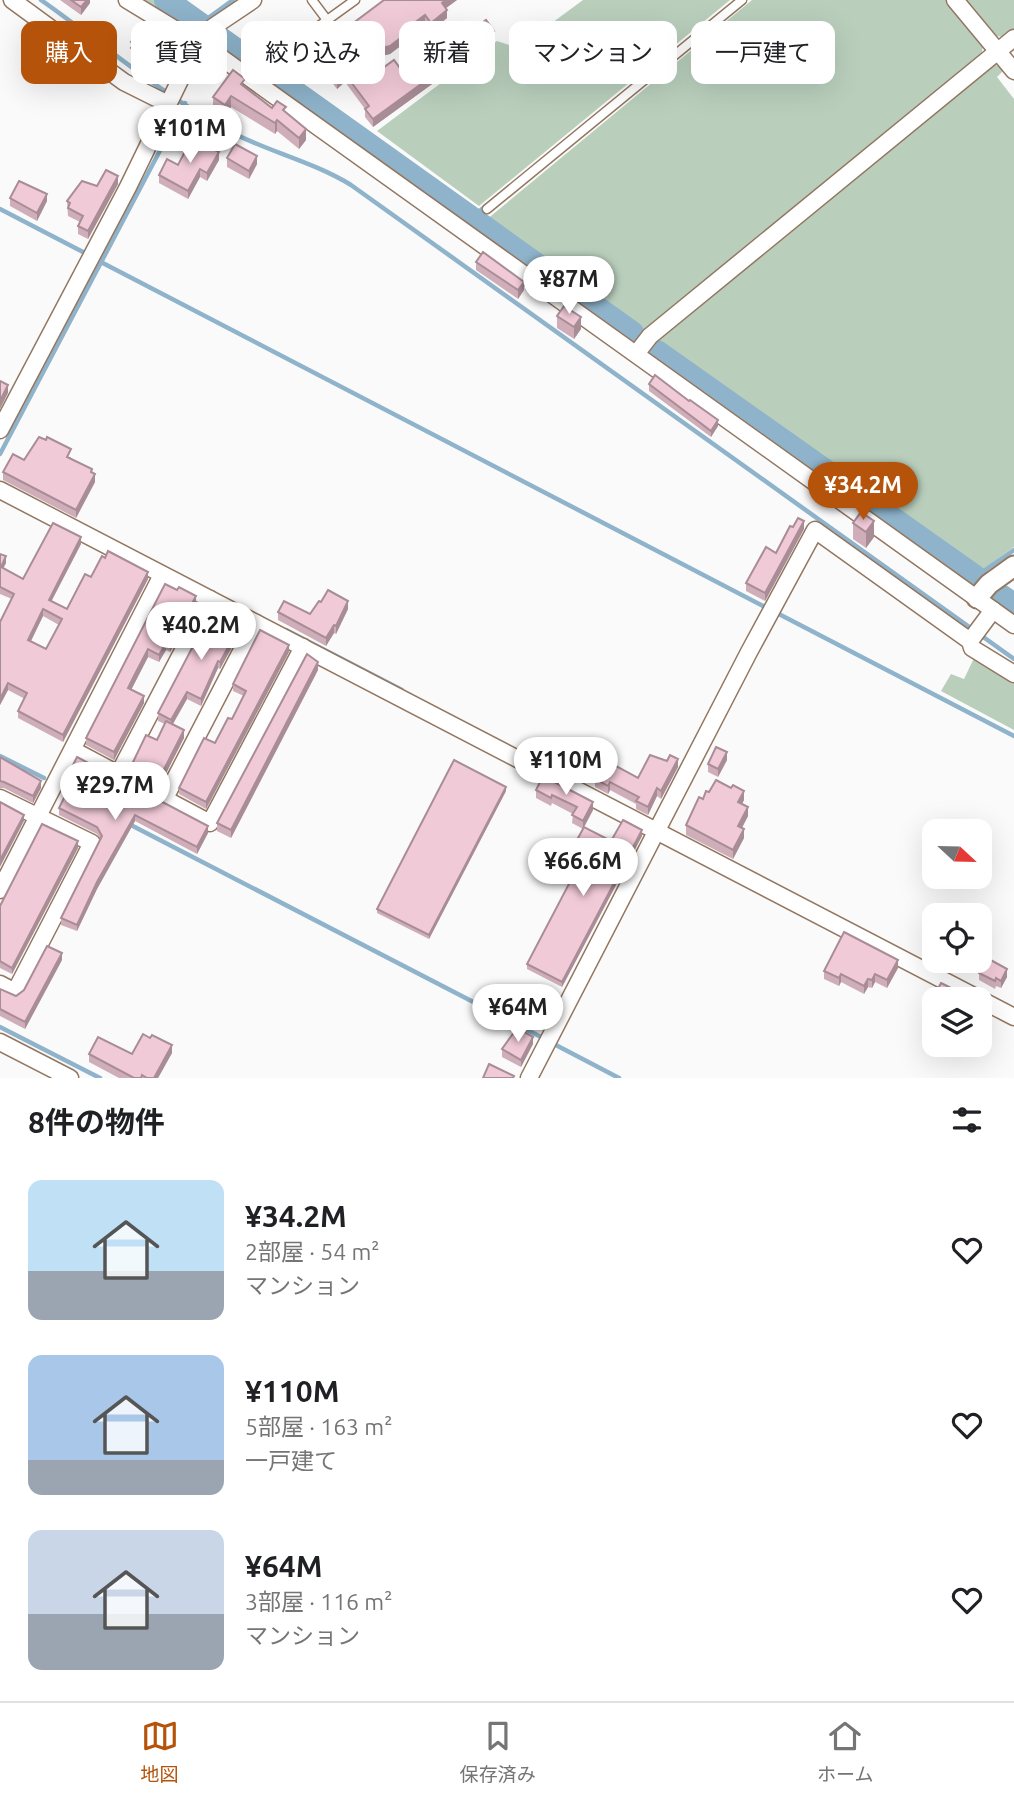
<!DOCTYPE html>
<html lang="ja">
<head>
<meta charset="utf-8">
<style>
  body { margin:0; font-family:Ubuntu,"Noto Sans JP",sans-serif; background:#f2f2f2; color:#202124; height:100vh; display:flex; flex-direction:column; font-size:26px; white-space:nowrap }
  * { box-sizing:border-box; margin:0 }
  p { font-size:23px; color:#757577 }
  .icon { flex:none; width:38px; height:38px; fill:none; stroke:currentColor; stroke-width:2; stroke-linecap:round; stroke-linejoin:round }
  .map { position:relative; height:1078px; overflow:hidden }
  .details { display:flex; flex-direction:column; background:#fff; flex:1 }
  .details>* { flex:none }
  .banner { position:absolute; left:21px; top:21px; width:973px; height:63px; display:flex; gap:14px }
  .needle { width:46px; rotate:112deg }
  .controls { position:absolute; left:922px; top:819px; display:grid; gap:14px }
  .controls a { display:grid; place-items:center; width:70px; height:70px; border-radius:14px; background:#fff; box-shadow:0 7px 28px #0002; font-size:35px }
  .price { position:absolute; translate:-50% -60px; padding:0 16px; border-radius:24px; background:#fff; color:#222; font-size:23px; line-height:46px; filter:drop-shadow(0 2px 4px #0008) }
  .price::after { content:''; position:absolute; left:50%; top:42px; width:21px; height:16px; margin-left:-10px; background:inherit; clip-path:polygon(0 0,100% 0,50% 100%) }
  .price.selected { background:#b45309; color:#fff }
  ul { padding:0; list-style:none }
  li { display:flex; align-items:center; gap:21px; height:175px; padding:0 28px }
  li span { display:grid; place-items:center; flex:none; width:196px; height:140px; border-radius:14px; color:#555 }
  li>.icon { margin-inline-start:auto }
  span .icon { width:84px; height:84px; fill:#fffc; stroke-width:1 }
  li b { font-size:30px }
  h2 { display:flex; justify-content:space-between; align-items:center; height:84px; padding:0 28px; font-size:30px }
  .chip { padding:0 24px; border-radius:14px; background:#fff; box-shadow:0 7px 28px #0002; font-size:24px; line-height:63px }
  .chip.selected { background:#b45309; color:#fff }
  .tabs { display:flex; justify-content:space-around; align-items:center; height:98px; border-top:2px solid #e0e0e0; background:#fff; font-size:19px; color:#757577 }
  .tabs a { display:grid; justify-items:center; gap:4px }
  .tabs .selected { color:#b45309 }
  .map>svg:first-child { display:block }
</style>
</head>
<body>
<div class="map">
<svg width="1014" height="1078" viewBox="0 0 1014 1078">
  <rect width="100%" height="100%" fill="#fafafa"/>
  <g fill="#b9cfbc">
    <path d="M141,0H154L198,31L195,35Z"/>
    <path d="M583,0H730L479,206L377,131L497,41L518,48Z"/>
    <path d="M752,0H949L983,45L981,58L643,334L486,220Z"/>
    <path d="M961,0H1014V30L1003,37L991,35Z"/>
    <path d="M993,64L1005,69L997,77L1014,99V547L978,573L654,340Z"/>
    <path d="M976,654L1014,679V730L941,691L951,674L964,679Z"/>
  </g>
  <g fill="none" stroke-linecap="round" stroke-linejoin="round">
    <g stroke="#8eb3ca" stroke-width="4.5">
      <path d="M41,0C102,43 160,93 225,129C265,151 312,161 351,185L1014,659"/>
      <path d="M200,24L233,0"/>
      <path d="M0,209L83,252"/>
      <path d="M471,218L487,205"/>
      <path d="M97,260L767,608"/>
      <path d="M0,454L185,103"/>
      <path d="M975,577L1014,550"/>
      <path d="M775,612L1014,736"/>
      <path d="M286,630L402,690"/>
      <path d="M0,756L44,778"/>
      <path d="M127,823L543,1038"/>
      <path d="M0,1027L100,1078"/>
      <path d="M552,1043L619,1078"/>
    </g>
    <g stroke="#8eb3ca" stroke-width="24">
      <path d="M166,0L632,333"/>
      <path d="M657,352L978,579"/>
      <path d="M1001,596L1014,605"/>
    </g>
    <g stroke="#937761" stroke-width="11">
      <g id="service">
        <path d="M312,0L327,20"/>
        <path d="M294,44L355,0"/>
        <path d="M487,209L742,0"/>
      </g>
    </g>
    <g stroke="#937761" stroke-width="19">
      <g id="minor">
        <path d="M12,0L124,82L168,104"/>
        <path d="M127,0L219,56L1014,625"/>
        <path d="M955,0L1014,71"/>
        <path d="M636,354L650,336L1014,38"/>
        <path d="M0,430L128,187L180,80L213,27L253,0"/>
        <path d="M0,490L1014,1017"/>
        <path d="M970,641L993,610"/>
        <path d="M73,750L210,823L303,647"/>
        <path d="M119,773L210,599"/>
        <path d="M0,798L92,843L15,992L0,984"/>
        <path d="M165,798L256,623"/>
        <path d="M0,890L162,575"/>
        <path d="M0,1042L70,1078"/>
        <path d="M529,1078L749,652L815,530L970,641L972,648L1014,674"/>
      </g>
    </g>
    <g stroke="#937761" stroke-width="23">
      <path id="tertiary" d="M977,598L989,584L1014,566"/>
    </g>
    <use href="#service" stroke="#fff" stroke-width="8"/>
    <use href="#minor" stroke="#fff" stroke-width="16"/>
    <use href="#tertiary" stroke="#fff" stroke-width="19"/>
  </g>
  <g fill="#cfaeb9" fill-rule="evenodd">
    <path d="M60,0H90V3L81,15Z"/>
    <path d="M384,0H457L446,8L447,18L431,31L425,23L411,33V38L390,54L369,59L360,65L369,78L405,75L460,39H494L373,127L365,117V109L345,82L337,89L320,67L312,79L300,71V63Z"/>
    <path d="M131,42L176,58L163,76L131,53Z"/>
    <path d="M245,87L272,108L286,112L306,140L299,149L277,131L275,134L231,107L225,116L213,108V97Z"/>
    <path d="M227,158L257,164L249,179L227,167Z"/>
    <path d="M219,160L207,181L200,177L188,199L159,183V175L178,165Z"/>
    <path d="M118,184L88,239L78,234V226L80,222L68,216L67,201L97,186Z"/>
    <path d="M10,198L47,201L37,221L10,206Z"/>
    <path d="M476,262L524,290L518,299L476,270Z"/>
    <path d="M557,316L581,329L574,339L557,328Z"/>
    <path d="M649,384L718,426L711,437L649,391Z"/>
    <path d="M71,457V458L92,472L95,482L76,518L3,480V472L24,460Z"/>
    <path d="M853,523L874,537L866,548L853,539Z"/>
    <path d="M793,527L804,529L765,601L746,591V583L776,553Z"/>
    <path d="M81,544L51,601L67,609L91,577L148,579L63,742L18,718V711L25,699L8,690L0,705V622L12,599L0,594V554L6,563L3,568L23,579ZM43,616L59,625L46,649L31,641Z"/>
    <path d="M165,584L196,604L170,652L166,650L159,662L148,657L131,690L144,703L114,760L86,745V738Z"/>
    <path d="M348,609L336,634L334,633L326,646L278,620V612L310,614Z"/>
    <path d="M228,620L227,623L238,636L220,669L218,668L201,706L187,699L173,724L184,738L160,785L133,770V762L157,740L165,724L158,721V713Z"/>
    <path d="M289,652L206,809L179,794V788L215,743L232,719L244,696L233,691V684Z"/>
    <path d="M318,670L231,838L217,831V823Z"/>
    <path d="M0,757L41,788L33,803L4,788H0Z"/>
    <path d="M727,760L718,777L708,772V764Z"/>
    <path d="M678,767L661,799L657,796L648,815L636,809V804L610,790L608,794L595,787V781L584,776V768L638,778Z"/>
    <path d="M543,776L593,810L584,827L611,841L642,836L562,987L527,969V964L581,861L572,854V849L583,829L572,823L573,814L552,803L551,806L536,798V790Z"/>
    <path d="M63,785L208,833L197,854L135,821L97,889L77,931L61,925V918L101,840L97,834L59,815V808L67,794L63,791Z"/>
    <path d="M506,791L429,939L377,913V909Z"/>
    <path d="M709,792L744,800L742,804L748,816L742,828L744,838L733,859L686,835V825L703,799Z"/>
    <path d="M78,848L12,974L0,968V906Z"/>
    <path d="M62,960L25,1029L0,1016V989L16,996Z"/>
    <path d="M898,968L887,988L875,982L872,988L868,987L864,994L841,982L839,986L824,979V971Z"/>
    <path d="M979,973L1007,977L1001,988L996,986L995,989L979,980Z"/>
    <path d="M934,999V1016L929,1013V1005Z"/>
    <path d="M533,1044L521,1067L502,1057V1049Z"/>
    <path d="M943,1045H963L957,1057L943,1050Z"/>
    <path d="M172,1053L158,1078H119L89,1062V1054Z"/>
  </g>
  <g fill="#a98d96">
    <path d="M87,0H90V3L81,15V7Z"/>
    <path d="M446,0H457L442,11V3Z"/>
    <path d="M447,10V18L431,31V23Z"/>
    <path d="M425,15V23L411,33V38L390,54L369,59L356,68V60L369,51L409,27Z"/>
    <path d="M494,31V39L373,127V119Z"/>
    <path d="M176,54V58L163,76V72Z"/>
    <path d="M320,59V67L312,79V71Z"/>
    <path d="M345,74V82L337,89V81Z"/>
    <path d="M231,96V107L225,116V105Z"/>
    <path d="M277,120V131L275,134V123Z"/>
    <path d="M306,129V140L299,149V138Z"/>
    <path d="M219,152V160L207,181V173Z"/>
    <path d="M257,156V164L249,179V171Z"/>
    <path d="M200,169V177L188,199V191Z"/>
    <path d="M118,176V184L88,239V231Z"/>
    <path d="M47,194V201L37,221V213Z"/>
    <path d="M524,282V290L518,299V290Z"/>
    <path d="M581,317V329L574,339V327Z"/>
    <path d="M8,385V393L0,409V401Z"/>
    <path d="M718,420V426L711,437V431Z"/>
    <path d="M95,474V482L76,518V510Z"/>
    <path d="M804,521V529L765,601V593Z"/>
    <path d="M874,521V537L866,548V532Z"/>
    <path d="M81,537V544L49,606V600Z"/>
    <path d="M6,556V563L1,573V567Z"/>
    <path d="M148,572V579L63,742V735Z"/>
    <path d="M196,596V604L170,652V645Z"/>
    <path d="M348,601V609L336,634V626Z"/>
    <path d="M43,609V616L28,647V640Z"/>
    <path d="M334,625V633L326,646V638Z"/>
    <path d="M238,629V636L220,669V662Z"/>
    <path d="M166,643V650L159,662V655Z"/>
    <path d="M289,645V652L206,809V802Z"/>
    <path d="M148,649V657L128,696V688Z"/>
    <path d="M218,661V668L201,706V699Z"/>
    <path d="M318,662V670L231,838V830Z"/>
    <path d="M8,683V690L0,705V699Z"/>
    <path d="M187,692V699L171,727V720Z"/>
    <path d="M144,696V703L114,760V752Z"/>
    <path d="M184,730V738L160,785V777Z"/>
    <path d="M727,752V760L718,777V769Z"/>
    <path d="M678,759V767L661,799V791Z"/>
    <path d="M41,781V788L33,803V796Z"/>
    <path d="M610,782V790L608,794V786Z"/>
    <path d="M506,787V791L429,939V935Z"/>
    <path d="M657,788V796L648,815V807Z"/>
    <path d="M744,791V800L738,811V802Z"/>
    <path d="M593,802V810L583,829V821Z"/>
    <path d="M748,807V816L738,835V826Z"/>
    <path d="M24,815V821L0,867V860Z"/>
    <path d="M135,815V821L97,889L77,931V925L97,882Z"/>
    <path d="M208,826V833L197,854V847Z"/>
    <path d="M744,829V838L733,859V850Z"/>
    <path d="M642,830V836L562,987V982Z"/>
    <path d="M78,841V848L12,974V968Z"/>
    <path d="M62,953V960L25,1029V1022Z"/>
    <path d="M898,960V968L887,988V980Z"/>
    <path d="M1007,969V977L1001,988V981Z"/>
    <path d="M841,974V982L839,986V978Z"/>
    <path d="M875,974V982L872,988V980Z"/>
    <path d="M868,979V987L864,994V986Z"/>
    <path d="M533,1037V1044L521,1067V1060Z"/>
    <path d="M172,1045V1053L158,1078H154Z"/>
    <path d="M959,1045H963L957,1057V1049Z"/>
  </g>
  <g fill="#f1cad7" stroke="#a98d96" stroke-width="2" fill-rule="evenodd">
    <path d="M71,0H87L81,7Z"/>
    <path d="M384,0H446L442,3L447,10L431,23L425,15L409,27L411,30L390,46L369,51L356,60L369,78L394,60L405,75L453,39L459,37L460,39L486,20L494,31L373,119L365,109L369,106L345,74L337,81L320,59L312,71L300,63Z"/>
    <path d="M144,31L176,54L163,72L131,48L134,45L131,42L139,32L141,34Z"/>
    <path d="M233,70L245,79L241,84L272,108L277,101L286,107L283,110L306,129L299,138L277,120L275,123L231,96L225,105L213,97Z"/>
    <path d="M192,138L219,152L207,173L200,169L188,191L159,175L167,159L178,165Z"/>
    <path d="M235,144L257,156L249,171L227,158Z"/>
    <path d="M106,170L118,176L88,231L78,226L83,216L68,208L70,203L67,201L82,181L97,186Z"/>
    <path d="M19,181L47,194L37,213L10,198Z"/>
    <path d="M483,252L524,282L518,290L476,262Z"/>
    <path d="M564,306L581,317L574,327L557,316Z"/>
    <path d="M655,375L689,401L690,400L718,420L711,431L649,384Z"/>
    <path d="M0,381L8,385L0,401Z"/>
    <path d="M39,437L46,440L47,437L71,449L67,457L92,469L91,472L95,474L76,510L3,472L13,454L24,460Z"/>
    <path d="M861,512L874,521L866,532L853,523Z"/>
    <path d="M798,518L804,521L765,593L746,583L766,547L776,553L790,526L793,527Z"/>
    <path d="M53,523L81,537L49,600L67,609L85,574L91,577L102,556L105,558L108,551L148,572L63,735L18,711L27,693L8,683L0,699V622L14,594L0,587V554L6,556L1,567L23,579ZM43,609L62,619L46,649L28,640Z"/>
    <path d="M165,584L177,590L179,587L196,596L170,645L166,643L159,655L148,649L134,676L128,688L144,696L114,752L86,738Z"/>
    <path d="M328,590L348,601L336,626L334,625L326,638L278,612L284,601L310,614L319,601L321,602Z"/>
    <path d="M214,606L228,613L224,622L238,629L220,662L218,661L201,699L187,692L171,720L158,713Z"/>
    <path d="M260,630L289,645L206,802L179,788L204,738L215,743L228,718L232,719L246,691L233,684Z"/>
    <path d="M307,654L318,662L231,830L217,823Z"/>
    <path d="M166,721L184,730L160,777L133,762L146,735L157,740Z"/>
    <path d="M716,747L727,752L718,769L708,764Z"/>
    <path d="M592,753L638,778L650,755L667,761L670,755L678,759L661,791L657,788L648,807L636,801L639,797L610,782L608,786L595,779L598,775L584,768Z"/>
    <path d="M0,757L41,781L33,796L4,782L0,781Z"/>
    <path d="M77,757L208,826L197,847L135,815L97,882L77,925L61,918L102,836L97,827L59,808L69,788L63,785Z"/>
    <path d="M454,760L506,787L429,935L377,909Z"/>
    <path d="M543,776L593,802L583,821L572,815L577,807L552,795L551,798L536,790Z"/>
    <path d="M716,780L731,788L733,785L744,791L738,802L748,807L738,826L744,829L733,850L686,825L699,797L703,799L706,791L709,792Z"/>
    <path d="M0,802L24,815L0,860Z"/>
    <path d="M623,820L642,830L562,982L527,964L581,861L582,857L572,849L584,827L611,841Z"/>
    <path d="M42,824L78,841L12,968L0,961V906Z"/>
    <path d="M844,932L898,960L887,980L875,974L872,980L868,979L864,986L841,974L839,978L824,971Z"/>
    <path d="M47,946L62,953L25,1022L0,1009V989L16,996L24,990Z"/>
    <path d="M987,958L1007,969L1001,981L996,978L995,981L979,973Z"/>
    <path d="M941,983L973,999H934V1008L929,1005Z"/>
    <path d="M517,1028L533,1037L521,1060L502,1049Z"/>
    <path d="M143,1034L150,1038L152,1035L172,1045L154,1078H147L142,1075L141,1078H134L89,1054L98,1037L132,1054Z"/>
    <path d="M949,1045H959L957,1049Z"/>
    <path d="M489,1064L514,1076L513,1078H483Z"/>
  </g>
</svg>
<div class="controls">
<a><svg class="needle" viewBox="-14 -14 28 28"><path d="M0-13l5 13h-10z" fill="#e53935"/><path d="M0 13l5-13h-10z" fill="#757577"/></svg></a>
<a><svg class="icon" aria-label="locate" viewBox="0 0 24 24"><circle cx="12" cy="12" r="6"/><path d="M12 2v4M12 18v4M2 12h4M18 12h4"/></svg></a>
<a><svg class="icon" aria-label="layers" viewBox="0 0 24 24"><path d="M12 4l9 5-9 5-9-5zM3 14l9 5 9-5"/></svg></a>
</div>
<b class="price" style="left:190px;top:165px">¥101M</b>
<b class="price" style="left:569px;top:316px">¥87M</b>
<b class="price selected" style="left:863px;top:522px">¥34.2M</b>
<b class="price" style="left:201px;top:662px">¥40.2M</b>
<b class="price" style="left:566px;top:797px">¥110M</b>
<b class="price" style="left:115px;top:822px">¥29.7M</b>
<b class="price" style="left:583px;top:898px">¥66.6M</b>
<b class="price" style="left:518px;top:1044px">¥64M</b>
<div class="banner">
<a class="chip selected">購入</a>
<a class="chip">賃貸</a>
<a class="chip">絞り込み</a>
<a class="chip">新着</a>
<a class="chip">マンション</a>
<a class="chip">一戸建て</a>
</div>
</div>
<section class="details">
<h2>8件の物件<svg class="icon" aria-label="filters" viewBox="0 0 24 24"><path d="M4 7h16M4 17h16"/><circle cx="9" cy="7" r="2"/><circle cx="15" cy="17" r="2"/></svg></h2>
<ul>
<li><span style="background:linear-gradient(#bfe0f5 65%,#9aa5b1 0)"><svg class="icon" aria-label="home" viewBox="0 0 24 24"><path d="M3 11l9-7 9 7M6 9v11h12V9"/></svg></span><div><b>¥34.2M</b><p>2部屋 · 54 m²</p><p>マンション</p></div><svg class="icon" aria-label="heart" viewBox="0 0 24 24"><path d="M12 20l-8-8c-3-5 5-10 8-4 3-6 11-1 8 4z"/></svg></li>
<li><span style="background:linear-gradient(#a9c7e8 75%,#9aa5b1 0)"><svg class="icon" aria-label="home" viewBox="0 0 24 24"><path d="M3 11l9-7 9 7M6 9v11h12V9"/></svg></span><div><b>¥110M</b><p>5部屋 · 163 m²</p><p>一戸建て</p></div><svg class="icon" aria-label="heart" viewBox="0 0 24 24"><path d="M12 20l-8-8c-3-5 5-10 8-4 3-6 11-1 8 4z"/></svg></li>
<li><span style="background:linear-gradient(#c9d6e8 60%,#9aa5b1 0)"><svg class="icon" aria-label="home" viewBox="0 0 24 24"><path d="M3 11l9-7 9 7M6 9v11h12V9"/></svg></span><div><b>¥64M</b><p>3部屋 · 116 m²</p><p>マンション</p></div><svg class="icon" aria-label="heart" viewBox="0 0 24 24"><path d="M12 20l-8-8c-3-5 5-10 8-4 3-6 11-1 8 4z"/></svg></li>
</ul>
</section>
<nav class="tabs">
<a class="selected"><svg class="icon" aria-label="map" viewBox="0 0 24 24"><path d="M3 6l6-2 6 2 6-2v14l-6 2-6-2-6 2zM9 4v14M15 6v14"/></svg>地図</a>
<a><svg class="icon" aria-label="saved" viewBox="0 0 24 24"><path d="M7 4h10v16l-5-4-5 4z"/></svg>保存済み</a>
<a><svg class="icon" aria-label="home" viewBox="0 0 24 24"><path d="M3 11l9-7 9 7M6 9v11h12V9"/></svg>ホーム</a>
</nav>
</body>
</html>
